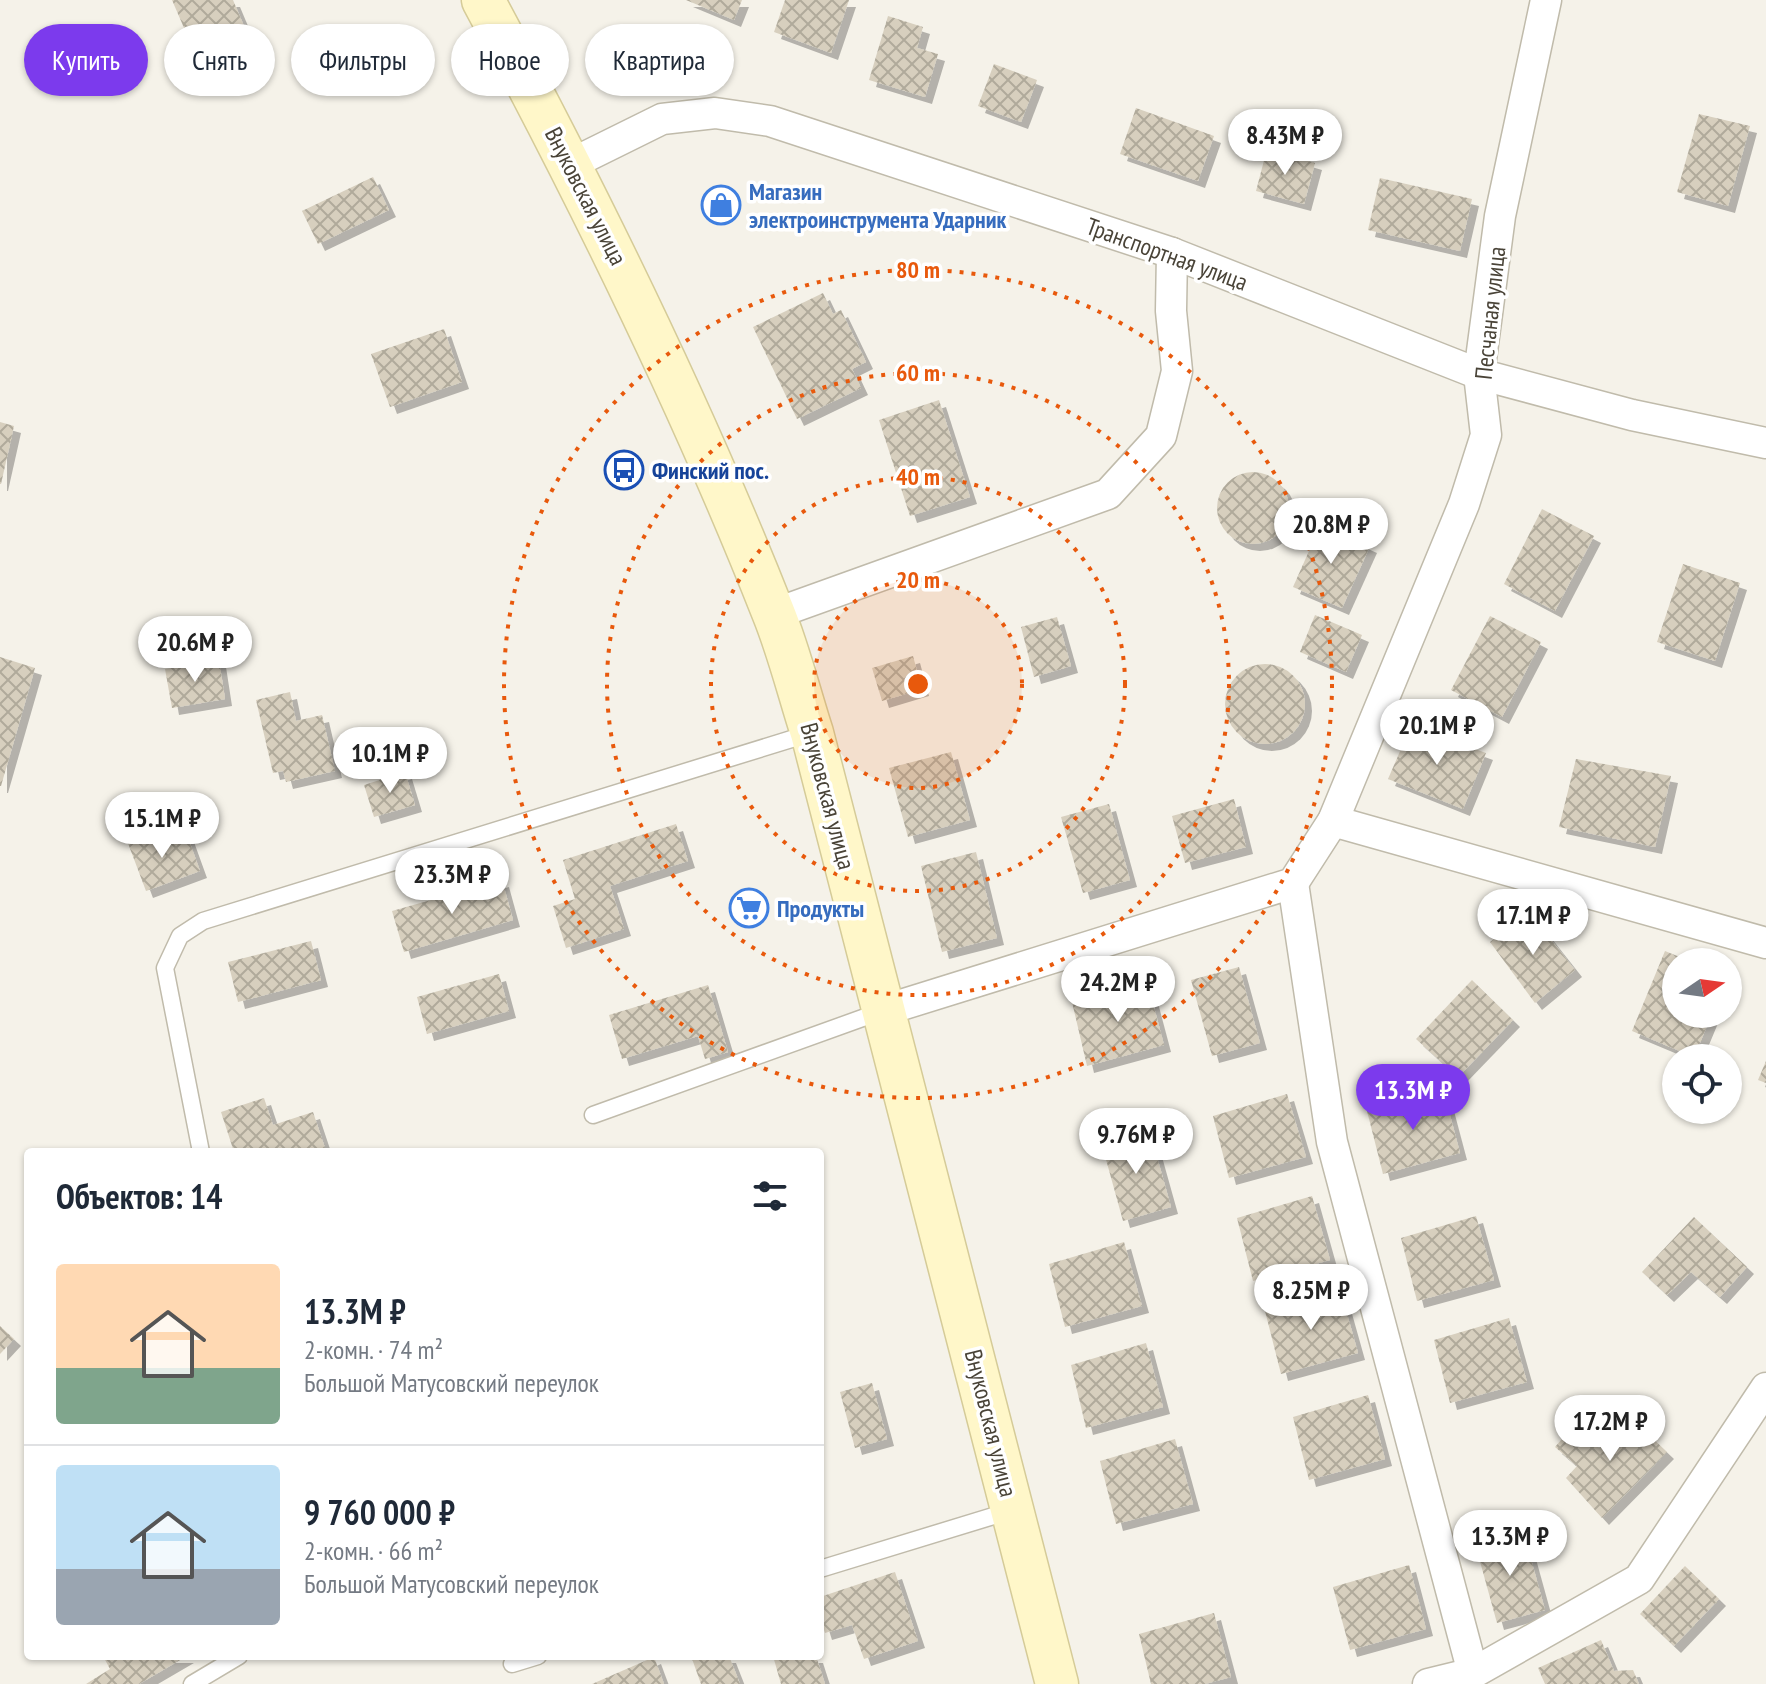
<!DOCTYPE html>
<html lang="ru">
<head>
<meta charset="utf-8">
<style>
  body { margin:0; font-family:"PT Sans Narrow",sans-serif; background:#f6f6f7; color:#1f2937; height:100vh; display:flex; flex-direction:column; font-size:30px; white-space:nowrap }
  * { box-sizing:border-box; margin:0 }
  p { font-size:26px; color:#747a83 }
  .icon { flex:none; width:44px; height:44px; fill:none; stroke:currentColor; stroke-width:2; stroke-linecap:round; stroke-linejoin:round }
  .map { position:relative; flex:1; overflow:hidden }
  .panel { position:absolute; left:24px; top:1148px; width:800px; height:512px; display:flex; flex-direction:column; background:#fff; border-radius:8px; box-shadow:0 2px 6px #0004 }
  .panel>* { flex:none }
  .hud { position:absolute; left:24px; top:24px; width:800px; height:72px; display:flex; gap:16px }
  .needle { width:52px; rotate:77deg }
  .controls { position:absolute; left:1662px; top:948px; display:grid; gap:16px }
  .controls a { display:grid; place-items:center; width:80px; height:80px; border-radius:50%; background:#fff; box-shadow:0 2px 6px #0004; font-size:40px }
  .price { position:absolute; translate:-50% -68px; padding:0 18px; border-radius:28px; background:#fff; color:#222; font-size:26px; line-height:52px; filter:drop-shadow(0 2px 4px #0008) }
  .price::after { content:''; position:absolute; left:50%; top:48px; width:24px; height:18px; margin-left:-12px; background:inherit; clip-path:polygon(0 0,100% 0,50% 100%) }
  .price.current { background:#7c3aed; color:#fff }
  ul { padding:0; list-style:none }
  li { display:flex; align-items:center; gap:24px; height:200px; padding:0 32px }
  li+li { border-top:2px solid #e0e1e3 }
  li span { display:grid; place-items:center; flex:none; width:224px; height:160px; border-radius:8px; color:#555 }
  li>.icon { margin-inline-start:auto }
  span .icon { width:96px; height:96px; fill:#fffc; stroke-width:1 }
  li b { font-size:34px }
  h2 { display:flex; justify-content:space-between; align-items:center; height:96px; padding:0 32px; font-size:34px }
  .chip { padding:0 28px; border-radius:36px; background:#fff; box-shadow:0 2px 6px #0004; font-size:28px; line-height:72px }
  .chip.current { background:#7c3aed; color:#fff }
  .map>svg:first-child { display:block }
</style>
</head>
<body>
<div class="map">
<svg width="1766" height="1684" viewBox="0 0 1766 1684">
  <defs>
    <pattern id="building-cross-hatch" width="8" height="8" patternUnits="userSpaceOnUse" patternTransform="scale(2)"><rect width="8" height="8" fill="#d7cfbe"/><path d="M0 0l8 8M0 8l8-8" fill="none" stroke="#b0aa9b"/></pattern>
    <filter id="shadow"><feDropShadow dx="7" dy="7" stdDeviation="0" flood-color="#0004"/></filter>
  </defs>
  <rect width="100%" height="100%" fill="#f5f2e9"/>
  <g fill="url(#building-cross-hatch)" filter="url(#shadow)">
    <path d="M172,0H233L254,50L203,72Z"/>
    <path d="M686,0H742L734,20Z"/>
    <path d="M785,0H849L831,53L774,32Z"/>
    <path d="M888,16L923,27L917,48L938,54L925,97L869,80Z"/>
    <path d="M994,64L1037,80L1021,122L978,106Z"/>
    <path d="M1136,108L1214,136L1198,181L1120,154Z"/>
    <path d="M1699,114L1750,126L1728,206L1677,192Z"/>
    <path d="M1267,149L1315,163L1304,204L1256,191Z"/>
    <path d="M373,177L389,210L318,244L302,211Z"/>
    <path d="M1380,178L1472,199L1460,251L1368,230Z"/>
    <path d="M823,293L833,314L841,310L866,362L852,369L861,388L797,419L753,327Z"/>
    <path d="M444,329L462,382L390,407L371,354Z"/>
    <path d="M939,400L970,497L910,516L879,420Z"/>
    <path d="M0,422L14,426L1,484H0Z"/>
    <circle cx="1253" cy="508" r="36"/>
    <path d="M1542,509L1594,536L1555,611L1504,584Z"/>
    <path d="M1321,524L1370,546L1342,608L1293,587Z"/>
    <path d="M1683,564L1740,583L1715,661L1657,642Z"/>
    <path d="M1315,615L1362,635L1346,672L1300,652Z"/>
    <path d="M1490,616L1541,642L1502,717L1451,690Z"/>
    <path d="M1057,617L1071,666L1034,677L1021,627Z"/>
    <path d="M913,656L922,689L882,701L872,668Z"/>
    <path d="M0,657L35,668L1,786H0Z"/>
    <path d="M219,660L225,699L172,708L165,669Z"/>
    <circle cx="1265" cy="704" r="40"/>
    <path d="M290,692L296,721L322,715L335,771L286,782L283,771L273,773L256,700Z"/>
    <path d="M1411,726L1486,753L1463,809L1388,779Z"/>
    <path d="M951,752L970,820L908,837L889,768Z"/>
    <path d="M1576,759L1671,776L1655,847L1559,827Z"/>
    <path d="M405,772L415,805L374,817L364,785Z"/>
    <path d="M1234,799L1246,847L1185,863L1172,816Z"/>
    <path d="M1109,804L1130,880L1083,893L1061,817Z"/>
    <path d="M676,824L688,861L610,886L624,929L566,948L553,906L575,899L563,860Z"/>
    <path d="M149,830L155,847L187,835L200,871L146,891L126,838Z"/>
    <path d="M976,852L997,938L942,952L921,866Z"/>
    <path d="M502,880L513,920L404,952L392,911Z"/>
    <path d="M1530,913L1575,970L1535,1003L1490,942Z"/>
    <path d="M311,941L321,980L238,1002L228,962Z"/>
    <path d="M1665,951L1692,962H1676V1014H1712L1694,1057L1632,1031Z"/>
    <path d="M1239,967L1260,1043L1212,1056L1191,980Z"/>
    <path d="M499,974L509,1011L427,1034L417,997Z"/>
    <path d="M1472,980L1513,1020L1458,1077L1416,1039Z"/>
    <path d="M1147,981L1164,1045L1087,1066L1072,1002Z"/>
    <path d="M708,985L728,1052L705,1059L698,1036L622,1059L609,1015Z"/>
    <path d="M1766,1061V1083L1758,1080Z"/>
    <path d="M1443,1089L1460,1153L1383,1174L1367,1111Z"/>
    <path d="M1287,1094L1306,1157L1229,1178L1213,1116Z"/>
    <path d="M264,1098L273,1125L313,1112L325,1148L312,1152H234L221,1112Z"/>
    <path d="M1150,1132L1171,1207L1123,1221L1102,1145Z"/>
    <path d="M1312,1196L1330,1260L1253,1281L1237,1218Z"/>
    <path d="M1476,1216L1494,1280L1417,1301L1401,1238Z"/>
    <path d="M1694,1217L1747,1267L1720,1297L1691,1272L1667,1295L1642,1272Z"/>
    <path d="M1124,1242L1142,1306L1065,1327L1049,1264Z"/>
    <path d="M1340,1289L1358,1353L1281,1374L1265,1311Z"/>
    <path d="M1509,1318L1527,1382L1450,1403L1434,1340Z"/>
    <path d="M0,1326L14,1339L0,1354Z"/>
    <path d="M1146,1343L1163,1407L1086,1428L1071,1365Z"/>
    <path d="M872,1383L887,1439L855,1448L840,1392Z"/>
    <path d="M1368,1395L1385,1459L1309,1480L1293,1417Z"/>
    <path d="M1629,1416L1667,1452L1602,1518L1566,1478L1577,1466L1555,1447L1575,1424L1599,1448Z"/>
    <path d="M1175,1439L1193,1504L1116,1524L1100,1461Z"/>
    <path d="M1524,1534L1545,1610L1497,1623L1476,1547Z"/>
    <path d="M1409,1565L1426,1629L1350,1650L1333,1587Z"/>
    <path d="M1685,1566L1719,1599L1674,1646L1640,1614Z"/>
    <path d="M895,1572L918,1641L864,1659L852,1625L825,1633L820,1617V1597Z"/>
    <path d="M1214,1613L1231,1677L1205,1684H1151L1139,1634Z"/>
    <path d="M1601,1640L1614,1671L1633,1670L1639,1684H1545L1538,1668Z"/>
    <path d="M103,1656H187L139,1684H86L110,1669Z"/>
    <path d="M691,1656H729L740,1684H701Z"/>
    <path d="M773,1656H816L825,1684H781Z"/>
    <path d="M654,1657L664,1684H592Z"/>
  </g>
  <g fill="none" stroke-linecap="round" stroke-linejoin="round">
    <g stroke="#c0bbab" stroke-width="19">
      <g id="service">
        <path d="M593,1115L882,1011"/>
        <path d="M201,1152L165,968L180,936L203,921L811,733"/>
        <path d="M820,1569L1013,1510"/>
        <path d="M512,1664L538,1656"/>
        <path d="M192,1684L239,1656"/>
      </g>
    </g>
    <g stroke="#c0bbab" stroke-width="33">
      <g id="minor">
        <path d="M571,164L662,119L715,113L770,121L1172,253L1479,374L1632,415L1766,443"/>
        <path d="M774,614L1108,494L1161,436L1177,371L1171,311L1172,253"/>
        <path d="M1333,821L1766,943"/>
        <path d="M1293,883L1332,1142L1473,1673"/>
        <path d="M885,1010L1293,883L1333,821L1464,504L1486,435L1479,374L1500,216L1546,0"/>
        <path d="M1428,1684L1473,1673L1639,1579L1766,1388"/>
      </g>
    </g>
    <g stroke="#d5cb98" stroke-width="45">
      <path id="secondary" d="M483,0C590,199 690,402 773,612C789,651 799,693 812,733L1057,1684"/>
    </g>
    <use href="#service" stroke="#fff" stroke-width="16"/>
    <use href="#minor" stroke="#fff" stroke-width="30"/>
    <use href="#secondary" stroke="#fff7c9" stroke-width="42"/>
  </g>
  <circle cx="918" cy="684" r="104" fill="#e8590c" fill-opacity=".12"/>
  <g fill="none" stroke="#e8590c" stroke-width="4" stroke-dasharray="4 8">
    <circle cx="918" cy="684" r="104"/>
    <circle cx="918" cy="684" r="207"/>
    <circle cx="918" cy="684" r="311"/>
    <circle cx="918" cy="684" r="414"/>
  </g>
  <defs>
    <g id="shop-ring" transform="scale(2)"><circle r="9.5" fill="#fff" stroke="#3f7fe0" stroke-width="1.5"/><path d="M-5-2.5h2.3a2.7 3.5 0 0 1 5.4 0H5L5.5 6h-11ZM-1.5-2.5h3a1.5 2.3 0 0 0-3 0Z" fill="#3f7fe0"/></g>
    <g id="bus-ring" transform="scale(2)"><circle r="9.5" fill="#fff" stroke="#1a4fb4" stroke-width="1.5"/><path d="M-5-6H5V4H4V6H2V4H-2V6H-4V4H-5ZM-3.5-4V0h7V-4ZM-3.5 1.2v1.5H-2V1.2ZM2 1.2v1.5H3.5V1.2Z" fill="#1a4fb4"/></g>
    <g id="supermarket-ring" transform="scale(2)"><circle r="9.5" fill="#fff" stroke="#3f7fe0" stroke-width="1.5"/><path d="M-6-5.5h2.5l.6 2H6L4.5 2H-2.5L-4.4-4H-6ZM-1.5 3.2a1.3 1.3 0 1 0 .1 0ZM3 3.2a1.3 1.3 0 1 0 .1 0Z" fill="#3f7fe0"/></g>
  </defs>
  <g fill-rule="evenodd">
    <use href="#shop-ring" x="721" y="205"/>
    <use href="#bus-ring" x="624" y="470"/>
    <use href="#supermarket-ring" x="749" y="908"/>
  </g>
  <g text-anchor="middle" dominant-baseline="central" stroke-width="7" stroke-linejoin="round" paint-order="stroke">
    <g font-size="24" font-weight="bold" fill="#366cbe" stroke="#fff" text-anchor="start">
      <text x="749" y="191">Магазин<tspan x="749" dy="28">электроинструмента Ударник</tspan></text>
      <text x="777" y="908">Продукты</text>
    </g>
    <g font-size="24" fill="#494337" stroke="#fff">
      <text transform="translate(586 196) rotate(63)">Внуковская улица</text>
      <text transform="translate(1167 254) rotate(20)">Транспортная улица</text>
      <text transform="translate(1490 313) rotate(-84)">Песчаная улица</text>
      <text transform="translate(828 796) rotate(75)">Внуковская улица</text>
      <text transform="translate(991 1423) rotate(76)">Внуковская улица</text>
    </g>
    <g font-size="24" font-weight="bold" fill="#164399" stroke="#fff" text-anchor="start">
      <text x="652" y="470">Финский пос.</text>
    </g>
  </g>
  <circle cx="918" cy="684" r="12" fill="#e8590c" stroke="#fff" stroke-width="4"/>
  <g font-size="24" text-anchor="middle" font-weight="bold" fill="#e8590c" stroke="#fff" stroke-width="7" stroke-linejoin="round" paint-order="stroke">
    <text x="918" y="278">80 m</text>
    <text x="918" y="381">60 m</text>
    <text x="918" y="485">40 m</text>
    <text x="918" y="588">20 m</text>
  </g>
</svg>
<div class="controls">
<a><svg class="needle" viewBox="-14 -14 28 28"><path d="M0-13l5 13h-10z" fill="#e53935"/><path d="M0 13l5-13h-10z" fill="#747a83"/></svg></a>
<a><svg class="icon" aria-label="locate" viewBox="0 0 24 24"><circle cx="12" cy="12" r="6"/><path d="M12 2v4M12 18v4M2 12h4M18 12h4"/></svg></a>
</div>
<b class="price" style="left:1285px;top:177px">8.43M ₽</b>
<b class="price" style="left:1331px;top:566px">20.8M ₽</b>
<b class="price" style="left:195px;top:684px">20.6M ₽</b>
<b class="price" style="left:1437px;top:767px">20.1M ₽</b>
<b class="price" style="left:390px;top:795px">10.1M ₽</b>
<b class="price" style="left:162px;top:860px">15.1M ₽</b>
<b class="price" style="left:452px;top:916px">23.3M ₽</b>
<b class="price" style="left:1533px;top:957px">17.1M ₽</b>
<b class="price" style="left:1118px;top:1024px">24.2M ₽</b>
<b class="price current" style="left:1413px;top:1132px">13.3M ₽</b>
<b class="price" style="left:1136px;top:1176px">9.76M ₽</b>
<b class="price" style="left:1311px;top:1332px">8.25M ₽</b>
<b class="price" style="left:1610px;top:1463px">17.2M ₽</b>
<b class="price" style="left:1510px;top:1578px">13.3M ₽</b>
<div class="hud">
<a class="chip current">Купить</a>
<a class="chip">Снять</a>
<a class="chip">Фильтры</a>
<a class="chip">Новое</a>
<a class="chip">Квартира</a>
</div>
<section class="panel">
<h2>Объектов: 14<svg class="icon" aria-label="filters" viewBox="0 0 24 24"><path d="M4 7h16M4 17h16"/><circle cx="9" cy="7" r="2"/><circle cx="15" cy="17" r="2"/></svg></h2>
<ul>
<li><span style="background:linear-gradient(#ffd9b3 65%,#7fa58c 0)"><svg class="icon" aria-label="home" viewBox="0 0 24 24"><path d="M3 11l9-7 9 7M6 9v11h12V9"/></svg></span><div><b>13.3M ₽</b><p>2-комн. · 74 m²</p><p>Большой Матусовский переулок</p></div></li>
<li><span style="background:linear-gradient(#bfe0f5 65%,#9aa5b1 0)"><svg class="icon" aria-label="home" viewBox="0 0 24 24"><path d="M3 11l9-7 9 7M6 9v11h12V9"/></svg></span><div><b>9 760 000 ₽</b><p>2-комн. · 66 m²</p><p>Большой Матусовский переулок</p></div></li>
</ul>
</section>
</div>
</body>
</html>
